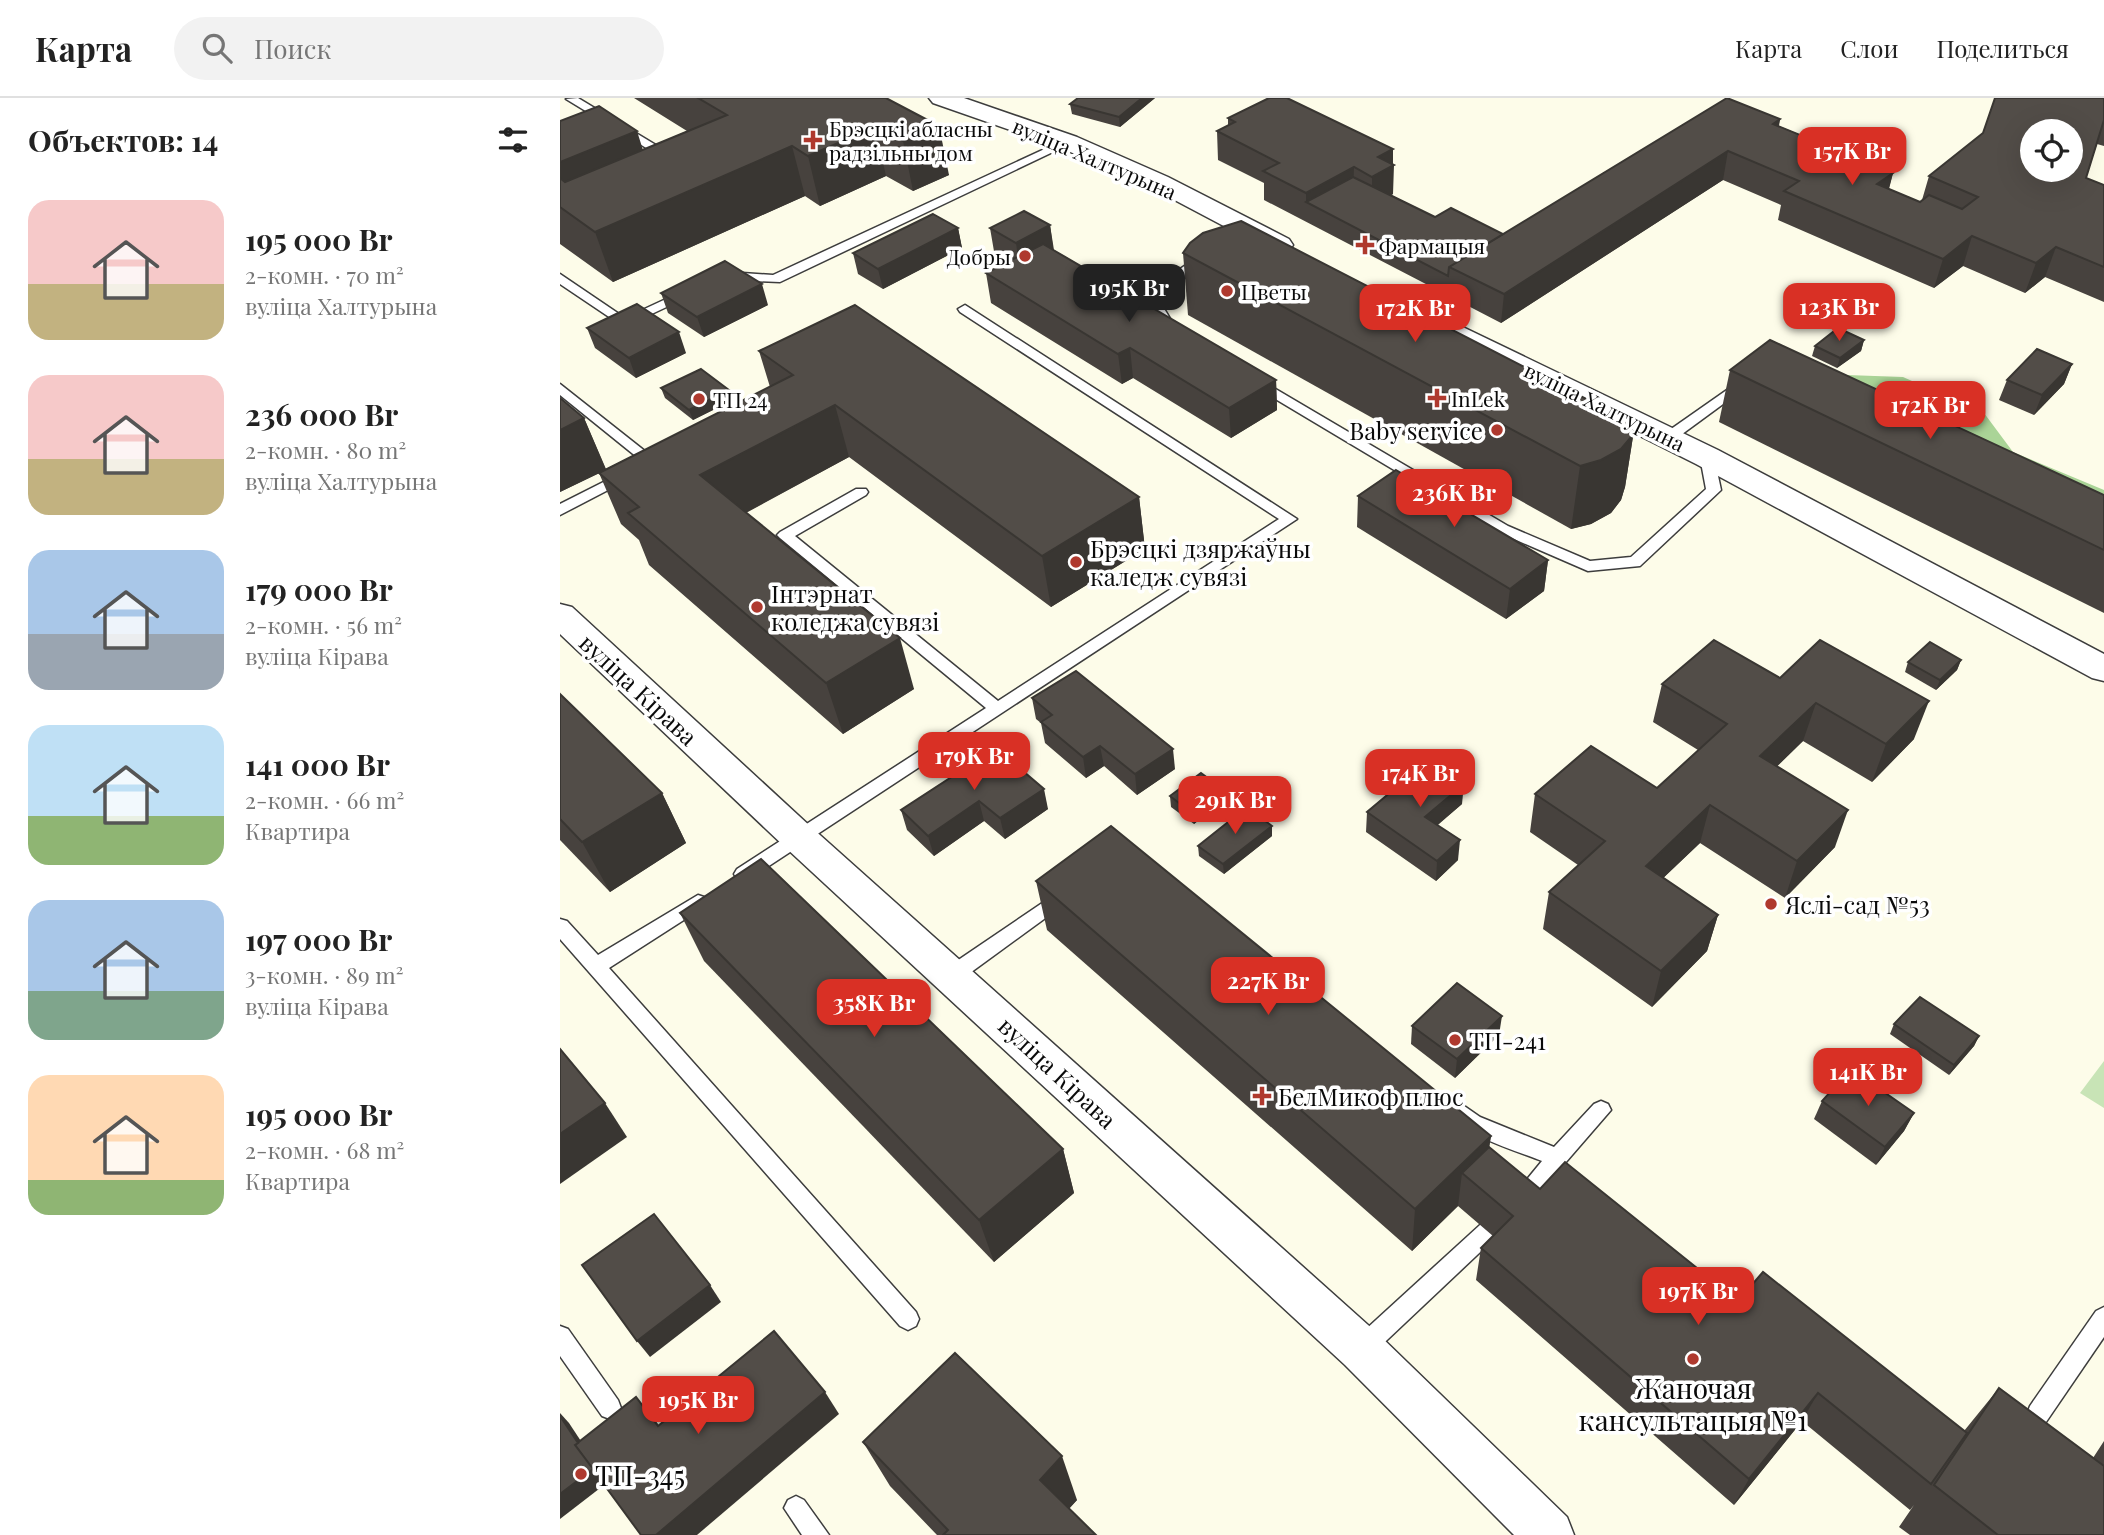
<!DOCTYPE html>
<html lang="ru">
<head>
<meta charset="utf-8">
<style>
  body { margin:0; font-family:"Playfair Display",serif; background:#f2f2f2; color:#222; height:100vh; display:flex; flex-direction:column; font-size:26px; white-space:nowrap }
  * { box-sizing:border-box; margin:0 }
  p { font-size:23px; color:#767676 }
  .icon { flex:none; width:38px; height:38px; fill:none; stroke:currentColor; stroke-width:2; stroke-linecap:round; stroke-linejoin:round }
  .map { position:relative; flex:1; overflow:hidden }
  .drawer { display:flex; flex-direction:column; background:#fff; width:560px }
  .drawer>* { flex:none }
  .tools { position:absolute; left:1460px; top:21px; display:grid; gap:14px }
  .tools a { display:grid; place-items:center; width:63px; height:63px; border-radius:50%; background:#fff; box-shadow:0 7px 28px #0002; font-size:35px }
  .price { position:absolute; translate:-50% -60px; padding:0 16px; border-radius:14px; background:#d93025; color:#fff; font-size:23px; line-height:46px; filter:drop-shadow(0 2px 4px #0008) }
  .price::after { content:''; position:absolute; left:50%; top:42px; width:21px; height:16px; margin-left:-10px; background:inherit; clip-path:polygon(0 0,100% 0,50% 100%) }
  .price.active { background:#222; color:#fff }
  ul { padding:0; list-style:none }
  li { display:flex; align-items:center; gap:21px; height:175px; padding:0 28px }
  li span { display:grid; place-items:center; flex:none; width:196px; height:140px; border-radius:21px; color:#555 }
  li>.icon { margin-inline-start:auto }
  span .icon { width:84px; height:84px; fill:#fffc; stroke-width:1 }
  li b { font-size:30px }
  h2 { display:flex; justify-content:space-between; align-items:center; height:84px; padding:0 28px; font-size:30px }
  header { display:flex; align-items:center; gap:42px; box-sizing:border-box; height:98px; padding:0 35px; background:#fff; border-bottom:2px solid #e0e0e0 }
  header strong { font-size:33px }
  nav { display:flex; gap:38px; margin-inline-start:auto; font-size:24px }
  .search { width:490px; height:63px; background:#f2f2f2; display:flex; align-items:center; gap:18px; box-sizing:border-box; padding:0 24px; border-radius:38px; color:#767676; font-size:26px }
  main { display:flex; flex:1; min-height:0 }
  .map>svg:first-child { display:block }
</style>
</head>
<body>
<header>
<strong>Карта</strong>
<div class="search"><svg class="icon" aria-label="search" viewBox="0 0 24 24"><circle cx="10" cy="10" r="6"/><path d="M15 15l6 6"/></svg>Поиск</div>
<nav><a>Карта</a><a>Слои</a><a>Поделиться</a></nav>
</header>
<main>
<section class="drawer">
<h2>Объектов: 14<svg class="icon" aria-label="filters" viewBox="0 0 24 24"><path d="M4 7h16M4 17h16"/><circle cx="9" cy="7" r="2"/><circle cx="15" cy="17" r="2"/></svg></h2>
<ul>
<li><span style="background:linear-gradient(#f6c9c9 60%,#c2b280 0)"><svg class="icon" aria-label="home" viewBox="0 0 24 24"><path d="M3 11l9-7 9 7M6 9v11h12V9"/></svg></span><div><b>195 000 Br</b><p>2-комн. · 70 m²</p><p>вуліца Халтурына</p></div></li>
<li><span style="background:linear-gradient(#f6c9c9 60%,#c2b280 0)"><svg class="icon" aria-label="home" viewBox="0 0 24 24"><path d="M3 11l9-7 9 7M6 9v11h12V9"/></svg></span><div><b>236 000 Br</b><p>2-комн. · 80 m²</p><p>вуліца Халтурына</p></div></li>
<li><span style="background:linear-gradient(#a9c7e8 60%,#9aa5b1 0)"><svg class="icon" aria-label="home" viewBox="0 0 24 24"><path d="M3 11l9-7 9 7M6 9v11h12V9"/></svg></span><div><b>179 000 Br</b><p>2-комн. · 56 m²</p><p>вуліца Кірава</p></div></li>
<li><span style="background:linear-gradient(#bfe0f5 65%,#8fb573 0)"><svg class="icon" aria-label="home" viewBox="0 0 24 24"><path d="M3 11l9-7 9 7M6 9v11h12V9"/></svg></span><div><b>141 000 Br</b><p>2-комн. · 66 m²</p><p>Квартира</p></div></li>
<li><span style="background:linear-gradient(#a9c7e8 65%,#7fa58c 0)"><svg class="icon" aria-label="home" viewBox="0 0 24 24"><path d="M3 11l9-7 9 7M6 9v11h12V9"/></svg></span><div><b>197 000 Br</b><p>3-комн. · 89 m²</p><p>вуліца Кірава</p></div></li>
<li><span style="background:linear-gradient(#ffd9b3 75%,#8fb573 0)"><svg class="icon" aria-label="home" viewBox="0 0 24 24"><path d="M3 11l9-7 9 7M6 9v11h12V9"/></svg></span><div><b>195 000 Br</b><p>2-комн. · 68 m²</p><p>Квартира</p></div></li>
</ul>
</section>
<div class="map">
<svg width="1544" height="1437" viewBox="0 0 1544 1437">
  <rect width="100%" height="100%" fill="#fdfce9"/>
  <path fill="#c8e4b6" d="M1544,963V1010L1520,995Z"/>
  <path fill="#aad497" d="M1287,277L1343,279L1424,315L1453,354L1544,392V424L1267,296Z"/>
  <g fill="none" stroke-linecap="round" stroke-linejoin="round">
    <g stroke="#3d3d3d" stroke-width="3">
      <g id="service">
        <path d="M18,0L114,58L116,60L106,62L6,1Z"/>
        <path d="M504,42L514,44L220,184L168,182L162,178L168,174L213,177Z"/>
        <path d="M643,155L647,156V162L613,189L600,204L617,232L610,236L605,235L587,204L603,183Z"/>
        <path d="M0,176L65,220L121,194H131L132,197L64,229L0,186Z"/>
        <path d="M405,207L737,421L189,781H177L174,776L177,771L426,610L220,440L217,437L220,434L296,391H306L308,394L306,397L235,438L438,603L719,421L400,214L398,211Z"/>
        <path d="M697,280L948,428L1030,463L1071,459L1146,391L1140,359L1142,356H1152L1154,359L1161,392L1080,468L1028,473L938,434L692,287L690,284Z"/>
        <path d="M1184,280L1189,281V287L1114,342H1104V336Z"/>
        <path d="M0,286L100,365L0,417V406L83,364L0,297Z"/>
        <path d="M500,793L506,795L509,800L506,805L399,883L392,885L385,883L383,877L385,871Z"/>
        <path d="M138,797L144,799L147,804L144,809L49,870L356,1214L359,1221L356,1228L348,1232L340,1228L0,841V821L7,823L38,857Z"/>
        <path d="M897,1003L920,1019L994,1049L1034,1006L1041,1003L1048,1006L1051,1012L967,1109L960,1112L953,1109L950,1102L982,1063C957,1053 898,1036 887,1012L890,1006Z"/>
        <path d="M927,1124L934,1127L938,1134L934,1141L809,1259L801,1262L793,1259L790,1251L793,1243L920,1127Z"/>
        <path d="M1544,1209V1239L1486,1324L1478,1327L1470,1324L1467,1316L1470,1308L1536,1213Z"/>
        <path d="M0,1228L8,1231L58,1302L61,1310L58,1318L50,1321L42,1318L0,1258Z"/>
        <path d="M236,1398L244,1402L269,1437H242L224,1410L228,1402Z"/>
      </g>
    </g>
    <g stroke="#3d3d3d" stroke-width="3">
      <g id="minor">
        <path d="M369,0H404L517,39L608,79L729,141L733,147L729,153L720,155L711,153L590,89L499,49L373,5Z"/>
        <path d="M857,207L1158,352L1544,556V583L1532,580L1136,366L847,221L843,215L847,209Z"/>
        <path d="M0,506L12,509L251,729L817,1235L1007,1419L1014,1437H954L785,1267L225,749L0,536Z"/>
      </g>
    </g>
    <use href="#service" fill="#fff" fill-rule="evenodd"/>
    <use href="#minor" fill="#fff" fill-rule="evenodd"/>
  </g>
  <g fill="#47423e">
    <path d="M74,0H326L389,77L353,93L326,78L260,108L245,98L53,184L0,146V23L83,52L127,33Z"/>
    <path d="M595,0L560,29L512,16L510,6Z"/>
    <path d="M1544,0V48L1537,46L1526,80L1544,87V204L1485,179L1465,195L1403,168L1374,190L1218,122L1221,107L1163,82L941,225L704,102V85L658,62L657,33L668,28V20L833,51V96L831,97L875,119L943,136L1220,21L1219,28L1333,75L1329,91L1360,104L1362,102L1369,78Z"/>
    <path d="M490,127L494,152L716,282L717,312L671,340L573,280L562,286L431,205L426,175L445,165L435,159L430,130Z"/>
    <path d="M398,130L402,150L323,191L298,176L293,155Z"/>
    <path d="M623,155L1075,326L1065,389L1061,402L1051,415L1031,426L1011,431L628,217Z"/>
    <path d="M101,195L208,207L144,239L108,215Z"/>
    <path d="M27,230L126,255L76,280L35,250Z"/>
    <path d="M1304,242L1301,253L1277,270L1252,258L1255,248Z"/>
    <path d="M199,253L579,399L585,451L491,509L289,359L186,415L354,591L283,636L89,467L79,442L61,426L39,375L0,394L24,320L46,371L210,289Z"/>
    <path d="M1512,266L1504,286L1474,317L1439,302L1447,282Z"/>
    <path d="M1170,272L1544,397V515L1159,324Z"/>
    <path d="M101,290L169,292L173,302L133,322L105,300Z"/>
    <path d="M798,398L988,462L984,493L946,521L797,429Z"/>
    <path d="M1401,562L1397,572L1376,592L1345,574L1348,564Z"/>
    <path d="M1220,580L1354,641L1312,684L1243,643L1217,668L1275,749L1225,800L1140,745L1103,780L1158,817L1147,853L1092,909L983,831L989,794L1018,767L970,734L975,696L1097,690L1138,652L1093,624L1102,586Z"/>
    <path d="M0,596L102,695L126,745L50,794L0,742Z"/>
    <path d="M472,600L615,671L577,697L544,668L526,680L485,645L481,625L476,621Z"/>
    <path d="M436,650L488,711L445,741L424,723L374,758L347,732L341,712Z"/>
    <path d="M664,692V702L634,726L611,709L610,698Z"/>
    <path d="M902,706L877,727L898,762L876,783L806,734L807,714Z"/>
    <path d="M712,738L664,776L639,758L638,748Z"/>
    <path d="M476,783L931,1038L929,1049L980,1091L1404,1333L1439,1290L1533,1360L1544,1343V1437H1350L1339,1429L1354,1407L1350,1412L1242,1323L1174,1407L916,1182L921,1150L933,1138L898,1108L852,1153L487,832Z"/>
    <path d="M120,815L503,1051L514,1095L434,1164L144,863Z"/>
    <path d="M1334,926L1419,938L1414,948L1389,977L1330,936Z"/>
    <path d="M852,928L939,937L895,980L851,946Z"/>
    <path d="M1262,1003L1354,1015L1344,1033L1316,1067L1254,1021Z"/>
    <path d="M303,1344L517,1402L509,1411L536,1437H377L330,1388Z"/>
  </g>
  <g fill="#393632">
    <path d="M582,0H595L560,29L559,19Z"/>
    <path d="M1220,21L1214,49L1213,26Z"/>
    <path d="M379,28L389,77L353,93L343,43Z"/>
    <path d="M315,29L326,78L260,108L248,58Z"/>
    <path d="M77,33L86,62L0,97V64Z"/>
    <path d="M232,48L245,98L53,184L35,134Z"/>
    <path d="M833,51V68L834,67L833,96L812,108V79L818,59Z"/>
    <path d="M1168,53L1163,82L941,225L944,196Z"/>
    <path d="M794,69L793,98L746,104V95Z"/>
    <path d="M1333,75L1325,104L1317,86Z"/>
    <path d="M490,127L494,157L460,174L456,145Z"/>
    <path d="M398,130L402,150L323,191L318,171Z"/>
    <path d="M1412,138L1403,168L1374,190L1383,161Z"/>
    <path d="M1496,149L1485,179L1465,195L1476,165Z"/>
    <path d="M202,186L208,207L144,239L137,219Z"/>
    <path d="M119,234L126,255L76,280L69,260Z"/>
    <path d="M1304,242L1301,253L1277,270L1280,260Z"/>
    <path d="M570,250L573,280L562,286L558,256Z"/>
    <path d="M1512,266L1504,286L1474,317L1482,297Z"/>
    <path d="M716,282L717,312L671,340L669,310Z"/>
    <path d="M169,292L173,302L133,322L129,312Z"/>
    <path d="M275,307L289,359L159,429L140,377Z"/>
    <path d="M24,320L46,372L0,394V332Z"/>
    <path d="M1075,326L1065,389L1061,402L1051,415L1031,426L1011,431L1020,368Z"/>
    <path d="M579,399L585,451L491,509L482,458Z"/>
    <path d="M988,462L984,493L946,521L950,491Z"/>
    <path d="M340,540L354,591L283,636L266,585Z"/>
    <path d="M1401,562L1397,572L1376,592L1380,582Z"/>
    <path d="M1369,603L1354,641L1312,684L1326,646Z"/>
    <path d="M1256,605L1243,643L1189,696L1200,658Z"/>
    <path d="M540,648L544,668L526,680L523,659Z"/>
    <path d="M613,651L615,671L577,697L575,676Z"/>
    <path d="M904,686L902,706L864,739L865,719Z"/>
    <path d="M484,691L488,711L445,741L440,720Z"/>
    <path d="M664,692V702L634,726L633,716Z"/>
    <path d="M102,695L126,745L50,794L22,744Z"/>
    <path d="M419,703L424,723L374,758L368,738Z"/>
    <path d="M1150,707L1140,745L1077,805L1086,768Z"/>
    <path d="M1288,712L1275,749L1225,800L1237,763Z"/>
    <path d="M712,728V738L664,776L663,766Z"/>
    <path d="M900,742L898,762L876,783L877,763Z"/>
    <path d="M1158,817L1147,853L1092,909L1101,873Z"/>
    <path d="M942,918L939,937L895,980L897,961Z"/>
    <path d="M1419,938L1414,948L1389,977L1394,967Z"/>
    <path d="M45,1005L67,1039L0,1086V1036Z"/>
    <path d="M1354,1015L1344,1033L1316,1067L1325,1049Z"/>
    <path d="M931,1038L924,1082L902,1075L898,1108L852,1153L855,1111Z"/>
    <path d="M503,1051L514,1095L434,1164L419,1122Z"/>
    <path d="M150,1187L161,1204L90,1259L77,1243Z"/>
    <path d="M265,1294L279,1316L137,1437H96Z"/>
    <path d="M1258,1295L1242,1323L1174,1407L1189,1381Z"/>
    <path d="M76,1299L94,1321L116,1349L98,1328Z"/>
    <path d="M0,1315L9,1325L48,1384L0,1421Z"/>
    <path d="M502,1358L517,1402L496,1424L480,1382Z"/>
  </g>
  <g fill="#524d48" stroke="#393632" stroke-width="2" fill-rule="evenodd">
    <path d="M138,0H326L379,28L343,43L315,29L248,58L232,48L35,134L0,109V80L5,84L167,17Z"/>
    <path d="M518,0H582L559,19L510,6Z"/>
    <path d="M709,0H727L833,51L818,59L834,67L812,79L794,69L746,95L703,73L719,65L657,33L675,24L668,20Z"/>
    <path d="M1167,0L1220,21L1213,26L1333,75L1317,86L1360,104L1369,97L1402,111L1418,99L1369,78L1423,35L1435,0H1544V22L1526,80L1544,87V169L1496,149L1476,165L1412,138L1383,161L1224,93L1239,83L1168,53L944,196L889,169ZM1472,33H1510V72H1472Z"/>
    <path d="M39,8L77,33L0,64V23Z"/>
    <path d="M793,79L875,119L891,110L943,136L889,169L888,178L746,104Z"/>
    <path d="M464,113L490,127L456,145L430,130Z"/>
    <path d="M373,116L398,130L318,171L293,155Z"/>
    <path d="M681,123L1075,326L1072,338L1061,351L1041,362L1020,368L623,155L630,145L643,135Z"/>
    <path d="M483,146L716,282L669,310L570,250L558,256L426,175Z"/>
    <path d="M165,163L202,186L137,219L101,195Z"/>
    <path d="M77,206L119,234L69,260L27,230Z"/>
    <path d="M295,207L579,399L482,458L275,307L140,377L340,540L266,585L68,415L79,409L39,375L233,277L199,253Z"/>
    <path d="M1278,230L1304,242L1280,260L1255,248Z"/>
    <path d="M1210,242L1544,397V452L1170,272Z"/>
    <path d="M1477,251L1512,266L1482,297L1447,282Z"/>
    <path d="M141,271L169,292L129,312L101,290Z"/>
    <path d="M0,300L24,320L0,332Z"/>
    <path d="M836,372L988,462L950,491L798,398Z"/>
    <path d="M1154,542L1220,580L1260,542L1369,603L1326,646L1256,605L1200,658L1288,712L1237,763L1150,707L1086,768L1158,817L1101,873L989,794L1045,743L975,696L1031,648L1097,690L1167,626L1102,586Z"/>
    <path d="M1370,544L1401,562L1380,582L1348,564Z"/>
    <path d="M516,573L613,651L575,676L540,648L523,659L481,624L492,617L472,600Z"/>
    <path d="M0,596L102,695L22,744L0,721Z"/>
    <path d="M436,650L484,691L440,720L419,703L368,738L341,712Z"/>
    <path d="M869,662L904,686L865,719L900,742L877,763L807,714Z"/>
    <path d="M641,675L664,692L633,716L610,698Z"/>
    <path d="M687,709L712,728L663,766L638,748Z"/>
    <path d="M551,728L931,1038L855,1111L476,783Z"/>
    <path d="M201,761L503,1051L419,1122L120,815Z"/>
    <path d="M897,885L942,918L897,961L852,928Z"/>
    <path d="M1360,899L1419,938L1394,967L1334,926Z"/>
    <path d="M0,951L45,1005L0,1036Z"/>
    <path d="M1291,971L1354,1015L1325,1049L1262,1003Z"/>
    <path d="M929,1049L980,1091L1005,1064L1178,1203L1203,1174L1407,1335L1371,1386L1258,1295L1189,1381L921,1150L953,1118L902,1075Z"/>
    <path d="M94,1116L150,1187L77,1243L22,1167Z"/>
    <path d="M214,1233L265,1294L96,1437H81L15,1347L76,1299L98,1328Z"/>
    <path d="M395,1255L502,1358L480,1382L536,1437H383L388,1432L303,1344Z"/>
    <path d="M1439,1290L1544,1368V1437H1438L1374,1387Z"/>
    <path d="M0,1318L18,1345L15,1347L33,1371L0,1396Z"/>
  </g>
  <g fill="#af392e" stroke="#fff" stroke-width="2.5">
    <path d="M249.5 31.5h7v7h7v7h-7v7h-7v-7h-7v-7h7z"/>
    <path d="M801.5 136.5h7v7h7v7h-7v7h-7v-7h-7v-7h7z"/>
    <circle cx="465" cy="158" r="7"/>
    <circle cx="667" cy="193" r="7"/>
    <path d="M873.5 289.5h7v7h7v7h-7v7h-7v-7h-7v-7h7z"/>
    <circle cx="139" cy="301" r="7"/>
    <circle cx="937" cy="332" r="7"/>
    <circle cx="516" cy="464" r="7"/>
    <circle cx="197" cy="509" r="7"/>
    <circle cx="1211" cy="806" r="7"/>
    <circle cx="895" cy="942" r="7"/>
    <path d="M698.5 987.5h7v7h7v7h-7v7h-7v-7h-7v-7h7z"/>
    <circle cx="1133" cy="1261" r="7"/>
    <circle cx="21" cy="1376" r="7"/>
  </g>
  <g text-anchor="middle" dominant-baseline="central" stroke-width="7" stroke-linejoin="round" paint-order="stroke">
    <g font-size="21" fill="#0a0a0a" stroke="#fff" text-anchor="start">
      <text x="269" y="30">Брэсцкі абласны<tspan x="269" dy="24">радзільны дом</tspan></text>
      <text x="819" y="147">Фармацыя</text>
      <text x="451" y="158" text-anchor="end">Добры</text>
      <text x="681" y="193">Цветы</text>
      <text x="891" y="300">InLek</text>
      <text x="153" y="301">ТП 24</text>
    </g>
    <g font-size="21" fill="#0a0a0a" stroke="#fff">
      <text transform="translate(535 60) rotate(23)">вуліца Халтурына</text>
      <text transform="translate(1045 308) rotate(26)">вуліца Халтурына</text>
    </g>
    <g font-size="24" fill="#0a0a0a" stroke="#fff" text-anchor="start">
      <text x="923" y="332" text-anchor="end">Baby service</text>
      <text x="530" y="450">Брэсцкі дзяржаўны<tspan x="530" dy="28">каледж сувязі</tspan></text>
      <text x="211" y="495">Інтэрнат<tspan x="211" dy="28">коледжа сувязі</tspan></text>
      <text x="1225" y="806">Яслі-сад №53</text>
      <text x="909" y="942">ТП-241</text>
      <text x="718" y="998">БелМикоф плюс</text>
    </g>
    <g font-size="24" fill="#0a0a0a" stroke="#fff">
      <text transform="translate(79 591) rotate(43)">вуліца Кірава</text>
      <text transform="translate(498 974) rotate(43)">вуліца Кірава</text>
    </g>
    <g font-size="28" fill="#0a0a0a" stroke="#fff">
      <text x="1133" y="1289">Жаночая<tspan x="1133" dy="32">кансультацыя №1</tspan></text>
      <text x="35" y="1376" text-anchor="start">ТП-345</text>
    </g>
  </g>
</svg>
<div class="tools">
<a><svg class="icon" aria-label="locate" viewBox="0 0 24 24"><circle cx="12" cy="12" r="6"/><path d="M12 2v4M12 18v4M2 12h4M18 12h4"/></svg></a>
</div>
<b class="price" style="left:1292px;top:89px">157K Br</b>
<b class="price active" style="left:569px;top:226px">195K Br</b>
<b class="price" style="left:1279px;top:245px">123K Br</b>
<b class="price" style="left:855px;top:246px">172K Br</b>
<b class="price" style="left:1370px;top:343px">172K Br</b>
<b class="price" style="left:894px;top:431px">236K Br</b>
<b class="price" style="left:414px;top:694px">179K Br</b>
<b class="price" style="left:860px;top:711px">174K Br</b>
<b class="price" style="left:675px;top:738px">291K Br</b>
<b class="price" style="left:708px;top:919px">227K Br</b>
<b class="price" style="left:314px;top:941px">358K Br</b>
<b class="price" style="left:1308px;top:1010px">141K Br</b>
<b class="price" style="left:1138px;top:1229px">197K Br</b>
<b class="price" style="left:138px;top:1338px">195K Br</b>
</div>
</main>
</body>
</html>
